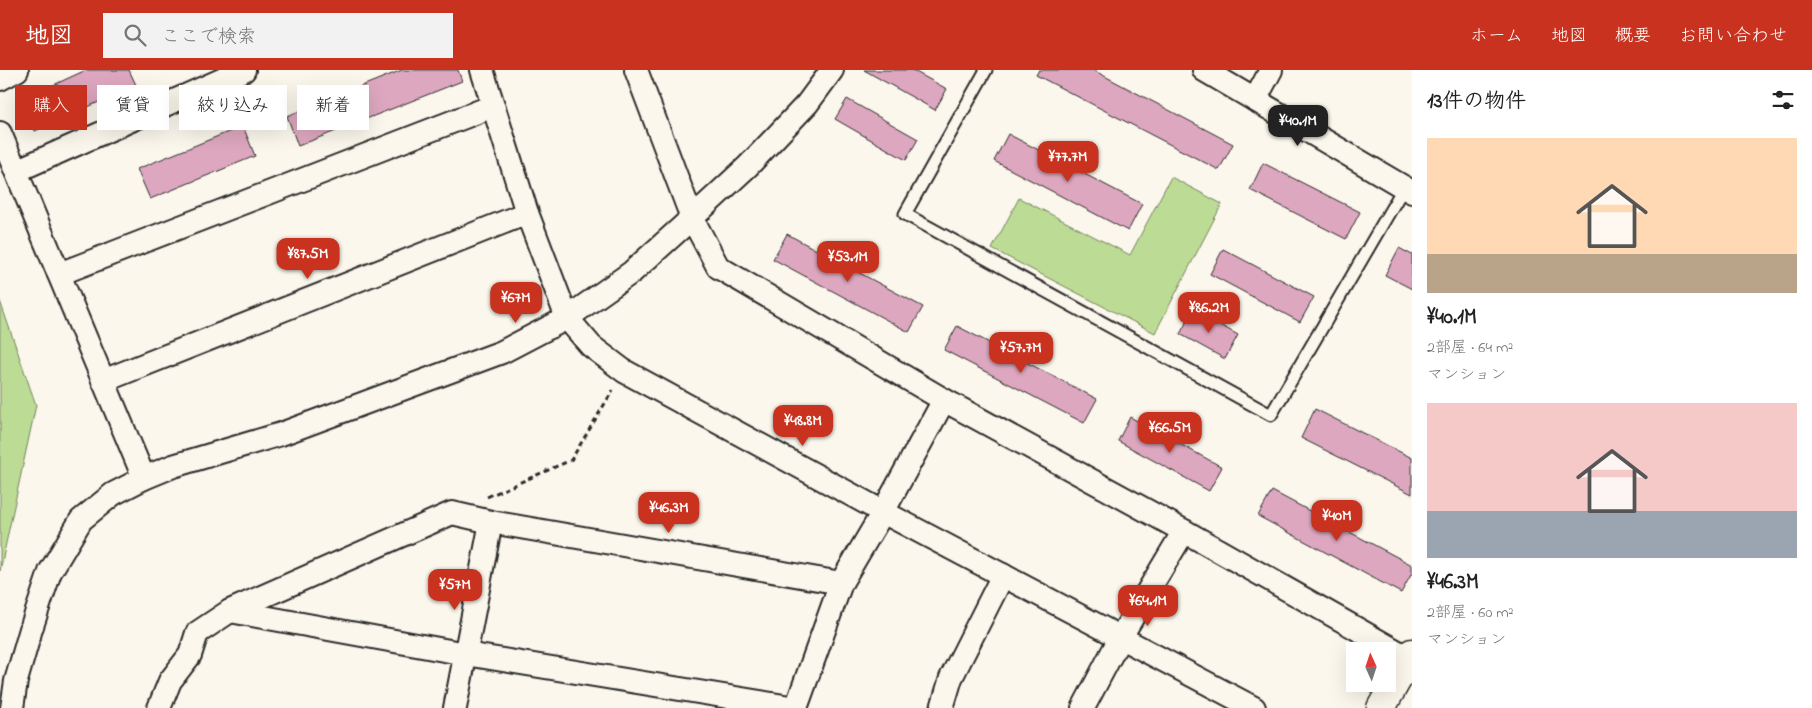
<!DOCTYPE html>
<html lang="ja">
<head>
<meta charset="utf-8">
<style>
  body { margin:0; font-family:"Indie Flower","Klee One",sans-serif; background:#f2f2f2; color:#222; height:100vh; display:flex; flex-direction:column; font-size:19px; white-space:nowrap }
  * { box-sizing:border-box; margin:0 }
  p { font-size:16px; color:#767676 }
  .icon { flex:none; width:28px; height:28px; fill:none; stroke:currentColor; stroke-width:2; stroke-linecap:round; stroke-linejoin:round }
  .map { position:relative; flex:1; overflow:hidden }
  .details { display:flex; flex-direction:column; background:#fff; width:400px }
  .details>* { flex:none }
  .hud { position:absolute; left:15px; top:15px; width:475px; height:45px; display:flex; gap:10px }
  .needle { width:32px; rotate:357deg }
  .tools { position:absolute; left:1346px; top:572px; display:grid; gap:10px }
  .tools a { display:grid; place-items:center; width:50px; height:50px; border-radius:0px; background:#fff; box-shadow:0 5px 20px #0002; font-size:25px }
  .price { position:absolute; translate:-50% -42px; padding:0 11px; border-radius:10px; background:#c8321e; color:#fff; font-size:16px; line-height:32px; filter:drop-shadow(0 1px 2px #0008) }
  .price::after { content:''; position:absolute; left:50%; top:30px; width:15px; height:11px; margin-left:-8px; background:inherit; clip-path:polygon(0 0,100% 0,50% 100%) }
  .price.selected { background:#222; color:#fff }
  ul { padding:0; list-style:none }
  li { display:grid; align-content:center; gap:10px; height:265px; padding:0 15px }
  li span { display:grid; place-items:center; height:155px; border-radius:0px; color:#555 }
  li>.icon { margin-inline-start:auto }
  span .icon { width:90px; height:90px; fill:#fffc; stroke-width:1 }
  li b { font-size:21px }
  h2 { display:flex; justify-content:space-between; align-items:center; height:60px; padding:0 15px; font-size:21px }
  .tag { padding:0 18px; border-radius:0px; background:#fff; box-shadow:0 5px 20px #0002; font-size:18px; line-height:45px }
  .tag.selected { background:#c8321e; color:#fff }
  header { display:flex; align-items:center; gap:30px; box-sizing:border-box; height:70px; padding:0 25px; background:#c8321e; color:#fff }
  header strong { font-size:24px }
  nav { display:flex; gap:28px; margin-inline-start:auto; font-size:18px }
  .search { width:350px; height:45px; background:#f2f2f2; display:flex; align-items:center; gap:12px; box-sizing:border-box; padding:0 18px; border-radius:0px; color:#767676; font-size:19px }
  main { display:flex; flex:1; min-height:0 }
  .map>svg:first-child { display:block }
</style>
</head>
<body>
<header>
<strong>地図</strong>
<div class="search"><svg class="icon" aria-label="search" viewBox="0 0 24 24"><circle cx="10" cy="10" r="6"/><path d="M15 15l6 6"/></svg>ここで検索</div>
<nav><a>ホーム</a><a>地図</a><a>概要</a><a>お問い合わせ</a></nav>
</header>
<main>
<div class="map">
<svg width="1412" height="638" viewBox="0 0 1412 638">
  <rect width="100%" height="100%" fill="#fbf7ec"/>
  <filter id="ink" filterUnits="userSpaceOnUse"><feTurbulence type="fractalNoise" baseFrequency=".02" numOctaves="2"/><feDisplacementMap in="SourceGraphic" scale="10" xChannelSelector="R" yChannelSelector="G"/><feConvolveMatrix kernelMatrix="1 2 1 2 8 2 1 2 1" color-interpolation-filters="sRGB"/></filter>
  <g filter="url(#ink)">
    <g fill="#bcdb94" stroke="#748360">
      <path d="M1171,107L1222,134L1155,263L992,179L1019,128L1130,185Z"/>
      <path d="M0,231L36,335L0,501Z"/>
    </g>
    <g fill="#dda7bf" stroke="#2b2b2b">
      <path d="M86,0H129L136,15L35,61L21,30Z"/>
      <path d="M402,0H458L462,11L298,76L287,46Z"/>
      <path d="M864,0H912L947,19L935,40Z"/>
      <path d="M1039,0H1093L1233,74L1219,100L1036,5Z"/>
      <path d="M847,29L918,69L906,90L835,49Z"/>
      <path d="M243,56L255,86L150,129L137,99Z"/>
      <path d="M1008,64L1142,134L1128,161L994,91Z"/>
      <path d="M1263,93L1360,142L1346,169L1250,120Z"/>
      <path d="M787,164L923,237L909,262L773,189Z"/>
      <path d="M1399,178L1412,185V219L1385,205Z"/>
      <path d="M1223,179L1314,227L1300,252L1210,204Z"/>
      <path d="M1193,240L1238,265L1225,289L1180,264Z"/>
      <path d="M957,256L1097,329L1084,353L944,280Z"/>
      <path d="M1315,339L1412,388V424L1301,368Z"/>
      <path d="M1130,347L1222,397L1209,421L1118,371Z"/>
      <path d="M1272,421L1412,495V503L1401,523L1258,446Z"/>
    </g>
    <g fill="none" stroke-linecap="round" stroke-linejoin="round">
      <g stroke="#2b2b2b" stroke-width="15">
        <path id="service" d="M986,0L905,144L1271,345L1404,117"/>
      </g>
      <g stroke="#2b2b2b" stroke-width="26">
        <g id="minor">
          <path d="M482,0L527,143L567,248L591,276L624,301L883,442L1254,638"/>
          <path d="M636,0L692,148L718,197L944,330L1184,461L1412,590"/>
          <path d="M1204,0L1412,122"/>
          <path d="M0,9L17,0"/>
          <path d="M1255,30L1271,0"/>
          <path d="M0,63L144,408"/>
          <path d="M16,101L244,0"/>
          <path d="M59,204L493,36"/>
          <path d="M103,311L527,143"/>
          <path d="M230,541L466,584L796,638"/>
          <path d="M12,638L16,611L31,559L50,502L81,450L113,424L144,408L173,396L281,364L502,282L567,248L632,202L692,148L748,96L807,34L832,0"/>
          <path d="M159,638L170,611L190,585L197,563L230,541L452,443L491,452L841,513"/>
          <path d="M455,638L491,452"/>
          <path d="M796,638L841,513L883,442L944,330"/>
          <path d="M942,638L951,608L1003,505"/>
          <path d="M1083,638L1120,568L1184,461"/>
        </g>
      </g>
      <g stroke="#2b2b2b" stroke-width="31">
        <path id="tertiary" d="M1381,638L1412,583"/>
      </g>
      <path stroke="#2b2b2b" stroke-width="3" stroke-dasharray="5 4" stroke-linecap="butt" d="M487,427L571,390L613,320"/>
      <use href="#service" stroke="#fbf7ec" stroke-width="11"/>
      <use href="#minor" stroke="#fbf7ec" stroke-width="22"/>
      <use href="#tertiary" stroke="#fbf7ec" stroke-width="28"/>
    </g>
  </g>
</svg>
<div class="tools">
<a><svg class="needle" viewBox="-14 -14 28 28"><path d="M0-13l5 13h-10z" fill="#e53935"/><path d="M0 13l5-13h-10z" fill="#767676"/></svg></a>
</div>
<b class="price selected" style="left:1298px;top:77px">¥40.1M</b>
<b class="price" style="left:1068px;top:113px">¥77.7M</b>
<b class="price" style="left:308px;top:210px">¥87.5M</b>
<b class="price" style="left:848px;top:213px">¥53.1M</b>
<b class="price" style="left:516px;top:254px">¥67M</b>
<b class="price" style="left:1209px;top:264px">¥86.2M</b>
<b class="price" style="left:1021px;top:304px">¥57.7M</b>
<b class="price" style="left:803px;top:377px">¥48.8M</b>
<b class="price" style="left:1170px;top:384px">¥66.5M</b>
<b class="price" style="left:669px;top:464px">¥46.3M</b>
<b class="price" style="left:1337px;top:472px">¥40M</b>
<b class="price" style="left:455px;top:541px">¥57M</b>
<b class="price" style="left:1148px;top:557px">¥64.1M</b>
<div class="hud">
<a class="tag selected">購入</a>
<a class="tag">賃貸</a>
<a class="tag">絞り込み</a>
<a class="tag">新着</a>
</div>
</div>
<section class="details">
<h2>13件の物件<svg class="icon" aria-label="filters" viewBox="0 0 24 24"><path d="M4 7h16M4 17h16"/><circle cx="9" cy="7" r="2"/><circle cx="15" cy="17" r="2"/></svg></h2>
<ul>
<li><span style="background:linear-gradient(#ffd9b3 75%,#b9a48a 0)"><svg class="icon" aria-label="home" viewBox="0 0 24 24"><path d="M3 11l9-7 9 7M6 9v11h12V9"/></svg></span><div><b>¥40.1M</b><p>2部屋 · 64 m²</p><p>マンション</p></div></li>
<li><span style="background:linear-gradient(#f6c9c9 70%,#9aa5b1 0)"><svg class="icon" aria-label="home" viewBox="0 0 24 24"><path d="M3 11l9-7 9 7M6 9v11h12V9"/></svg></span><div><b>¥46.3M</b><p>2部屋 · 60 m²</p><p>マンション</p></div></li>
</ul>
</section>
</main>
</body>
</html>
